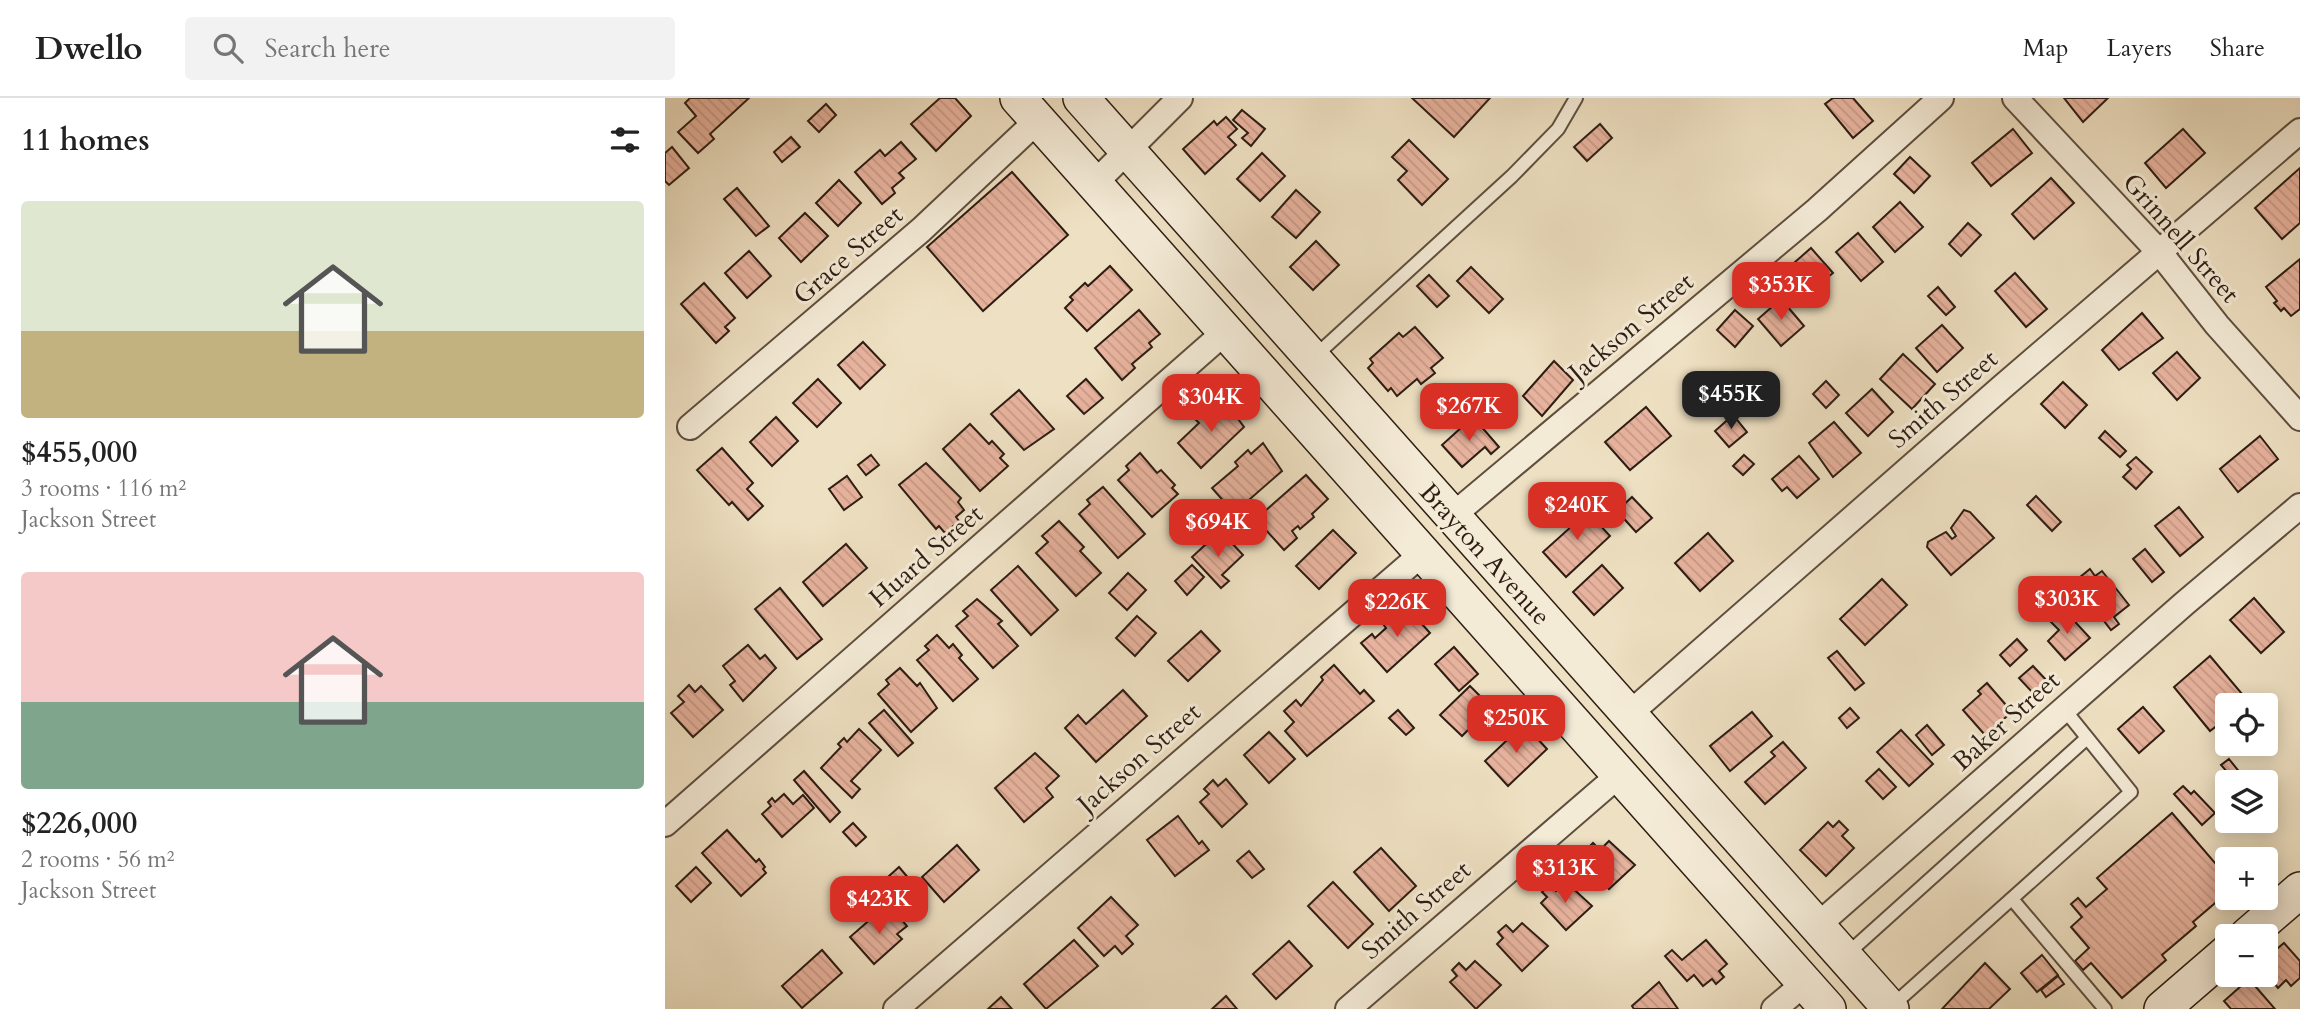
<!DOCTYPE html>
<html lang="en">
<head>
<meta charset="utf-8">
<style>
  body { margin:0; font-family:Cardo,serif; background:#f2f2f2; color:#222; height:100vh; display:flex; flex-direction:column; font-size:26px; white-space:nowrap }
  * { box-sizing:border-box; margin:0 }
  p { font-size:23px; color:#767676 }
  .icon { flex:none; width:38px; height:38px; fill:none; stroke:currentColor; stroke-width:2; stroke-linecap:round; stroke-linejoin:round }
  .map { position:relative; flex:1; overflow:hidden }
  .drawer { display:flex; flex-direction:column; background:#fff; width:665px }
  .drawer>* { flex:none }
  .tools { position:absolute; left:1550px; top:595px; display:grid; gap:14px }
  .tools a { display:grid; place-items:center; width:63px; height:63px; border-radius:7px; background:#fff; box-shadow:0 4px 18px #0003; font-size:35px }
  .price { position:absolute; translate:-50% -60px; padding:0 16px; border-radius:14px; background:#d93025; color:#fff; font-size:23px; line-height:46px; filter:drop-shadow(0 2px 4px #0008) }
  .price::after { content:''; position:absolute; left:50%; top:42px; width:21px; height:16px; margin-left:-10px; background:inherit; clip-path:polygon(0 0,100% 0,50% 100%) }
  .price.selected { background:#222; color:#fff }
  ul { padding:0; list-style:none }
  li { display:grid; align-content:center; gap:14px; height:371px; padding:0 21px }
  li span { display:grid; place-items:center; height:217px; border-radius:7px; color:#555 }
  li>.icon { margin-inline-start:auto }
  span .icon { width:126px; height:126px; fill:#fffc; stroke-width:1 }
  li b { font-size:30px }
  h2 { display:flex; justify-content:space-between; align-items:center; height:84px; padding:0 21px; font-size:30px }
  header { display:flex; align-items:center; gap:42px; box-sizing:border-box; height:98px; padding:0 35px; background:#fff; border-bottom:2px solid #e0e0e0 }
  header strong { font-size:33px }
  nav { display:flex; gap:38px; margin-inline-start:auto; font-size:24px }
  .search { width:490px; height:63px; background:#f2f2f2; display:flex; align-items:center; gap:18px; box-sizing:border-box; padding:0 24px; border-radius:7px; color:#767676; font-size:26px }
  main { display:flex; flex:1; min-height:0 }
  .map>svg:first-child { display:block }
</style>
</head>
<body>
<header>
<strong>Dwello</strong>
<div class="search"><svg class="icon" aria-label="search" viewBox="0 0 24 24"><circle cx="10" cy="10" r="6"/><path d="M15 15l6 6"/></svg>Search here</div>
<nav><a>Map</a><a>Layers</a><a>Share</a></nav>
</header>
<main>
<section class="drawer">
<h2>11 homes<svg class="icon" aria-label="filters" viewBox="0 0 24 24"><path d="M4 7h16M4 17h16"/><circle cx="9" cy="7" r="2"/><circle cx="15" cy="17" r="2"/></svg></h2>
<ul>
<li><span style="background:linear-gradient(#dfe7d0 60%,#c2b280 0)"><svg class="icon" aria-label="home" viewBox="0 0 24 24"><path d="M3 11l9-7 9 7M6 9v11h12V9"/></svg></span><div><b>$455,000</b><p>3 rooms · 116 m²</p><p>Jackson Street</p></div></li>
<li><span style="background:linear-gradient(#f6c9c9 60%,#7fa58c 0)"><svg class="icon" aria-label="home" viewBox="0 0 24 24"><path d="M3 11l9-7 9 7M6 9v11h12V9"/></svg></span><div><b>$226,000</b><p>2 rooms · 56 m²</p><p>Jackson Street</p></div></li>
</ul>
</section>
<div class="map">
<svg width="1635" height="911" viewBox="0 0 1635 911">
  <defs>
    <pattern id="building-back-hatch" width="6" height="6" patternUnits="userSpaceOnUse" patternTransform="scale(1.75)"><rect width="6" height="6" fill="#e8b39e"/><path d="M-1 5l2 2M0 0l6 6M5-1l2 2" fill="none" stroke="#c79a87"/></pattern>
  </defs>
  <rect width="100%" height="100%" fill="#eee0c2"/>
  <filter id="stains"><feTurbulence type="fractalNoise" baseFrequency=".00286" numOctaves="4"/><feColorMatrix values="0 0 0 0 .2 0 0 0 0 .09 0 0 0 0 .02 0 0 0 .5 -.17"/></filter>
  <radialGradient id="worn" r=".72"><stop offset=".6" stop-color="#630" stop-opacity="0"/><stop offset="1" stop-color="#630" stop-opacity=".3"/></radialGradient>
  <g fill="url(#building-back-hatch)" stroke="#2e1d13" stroke-width="2">
    <path d="M25,0H84L45,36L49,41L33,55L13,34L31,18L20,5Z"/>
    <path d="M275,0H290L306,18L271,53L246,26Z"/>
    <path d="M747,0H825L789,39Z"/>
    <path d="M1168,0H1188L1208,23L1188,40L1160,6Z"/>
    <path d="M1399,0H1443L1418,24Z"/>
    <path d="M161,6L171,17L154,34L143,23Z"/>
    <path d="M577,12L600,31L586,48L577,40L583,35L568,22Z"/>
    <path d="M561,19L572,31L563,39L571,47L540,76L518,51L549,23L552,27Z"/>
    <path d="M935,26L947,40L922,63L909,49Z"/>
    <path d="M1348,31L1367,55L1326,88L1307,65Z"/>
    <path d="M1518,31L1540,55L1501,90L1480,65Z"/>
    <path d="M126,39L135,49L117,64L109,54Z"/>
    <path d="M744,42L783,81L757,107L733,82L742,73L727,59Z"/>
    <path d="M236,44L251,61L234,75L239,80L227,90L230,95L217,106L190,74L215,52L220,58Z"/>
    <path d="M7,49L24,70L4,87L0,83V55Z"/>
    <path d="M597,55L620,78L595,103L572,81Z"/>
    <path d="M1245,59L1265,78L1249,95L1229,76Z"/>
    <path d="M1635,70V125L1617,141L1590,110Z"/>
    <path d="M347,74L403,137L318,213L262,149Z"/>
    <path d="M1386,80L1409,105L1369,141L1347,116Z"/>
    <path d="M174,82L196,105L173,128L151,105Z"/>
    <path d="M72,90L104,128L91,138L59,101Z"/>
    <path d="M631,92L655,114L631,140L607,119Z"/>
    <path d="M1235,104L1258,129L1230,154L1208,129Z"/>
    <path d="M140,115L163,138L136,164L114,140Z"/>
    <path d="M1303,125L1316,137L1296,158L1284,146Z"/>
    <path d="M1193,135L1218,164L1196,183L1171,154Z"/>
    <path d="M651,143L674,167L648,192L625,169Z"/>
    <path d="M1146,150L1168,175L1143,196L1122,171Z"/>
    <path d="M84,153L106,178L82,200L60,175Z"/>
    <path d="M1635,161V211L1626,218L1619,210L1616,213L1609,205L1612,203L1601,189Z"/>
    <path d="M445,168L467,192L422,233L400,210L408,202L405,199L420,185L423,188Z"/>
    <path d="M806,169L838,201L824,215L792,183Z"/>
    <path d="M1350,175L1382,211L1361,229L1330,193Z"/>
    <path d="M764,177L784,198L772,209L752,188Z"/>
    <path d="M39,185L70,220L60,229L64,233L51,245L16,206Z"/>
    <path d="M1273,189L1290,209L1281,217L1263,198Z"/>
    <path d="M1116,201L1139,228L1116,248L1093,221Z"/>
    <path d="M474,212L495,236L484,245L487,249L467,266L470,270L457,282L430,250Z"/>
    <path d="M1070,212L1088,228L1070,249L1052,232Z"/>
    <path d="M1477,215L1498,240L1454,272L1437,252Z"/>
    <path d="M1277,227L1298,250L1272,274L1251,250Z"/>
    <path d="M750,229L778,260L766,270L770,275L756,286L752,281L732,298L726,290L723,293L703,270L708,265L705,261L734,235L738,239Z"/>
    <path d="M198,244L220,267L195,291L173,267Z"/>
    <path d="M1512,254L1535,280L1512,302L1488,275Z"/>
    <path d="M1238,256L1270,286L1247,311L1215,281Z"/>
    <path d="M889,263L908,282L877,318L858,298Z"/>
    <path d="M153,281L176,305L152,329L128,305Z"/>
    <path d="M421,281L438,300L419,316L402,298Z"/>
    <path d="M1161,283L1174,297L1161,310L1148,296Z"/>
    <path d="M1398,284L1422,307L1400,330L1376,306Z"/>
    <path d="M1207,291L1228,314L1203,338L1181,315Z"/>
    <path d="M354,292L389,331L359,352L326,316Z"/>
    <path d="M559,302L579,329L536,370L513,345L534,325L531,322L545,309L547,313Z"/>
    <path d="M981,309L1006,338L965,372L940,344Z"/>
    <path d="M1068,317L1082,334L1064,349L1050,333Z"/>
    <path d="M111,319L133,343L107,368L85,344Z"/>
    <path d="M808,319L834,349L826,356L820,349L797,369L777,347Z"/>
    <path d="M1169,324L1196,355L1168,379L1144,345Z"/>
    <path d="M305,326L324,346L327,343L339,356L335,360L343,368L315,393L278,351Z"/>
    <path d="M1440,333L1461,353L1455,359L1434,340Z"/>
    <path d="M1595,338L1613,361L1573,394L1555,371Z"/>
    <path d="M598,345L617,373L569,415L547,390L573,368L570,364L583,352L586,356Z"/>
    <path d="M57,350L88,385L82,391L98,408L83,422L67,404L64,407L32,372Z"/>
    <path d="M475,355L492,375L496,372L510,387L507,390L513,396L487,419L453,382L464,372L461,368Z"/>
    <path d="M206,357L214,367L201,377L193,367Z"/>
    <path d="M1079,357L1089,366L1078,377L1068,368Z"/>
    <path d="M1134,358L1154,381L1132,400L1122,389L1117,393L1107,381Z"/>
    <path d="M1471,359L1487,374L1471,391L1458,379L1466,371L1462,367Z"/>
    <path d="M261,365L296,400L293,404L299,412L291,419L294,423L280,435L274,428L271,431L234,387Z"/>
    <path d="M641,377L663,401L647,416L649,419L635,431L633,428L627,433L632,440L619,452L591,421Z"/>
    <path d="M182,378L197,399L179,412L164,391Z"/>
    <path d="M438,389L480,436L453,460L414,416L425,406L422,402Z"/>
    <path d="M1371,398L1396,424L1387,433L1362,407Z"/>
    <path d="M967,399L987,420L971,434L952,413Z"/>
    <path d="M916,407L945,438L901,479L878,454L907,428L901,421Z"/>
    <path d="M1514,409L1538,439L1515,458L1490,428Z"/>
    <path d="M1299,412L1305,414L1329,440L1286,477L1262,449L1263,444L1281,434L1287,441L1291,438L1286,430Z"/>
    <path d="M394,423L419,449L415,453L436,475L411,498L371,455L383,444L377,438Z"/>
    <path d="M668,432L691,455L654,491L631,468Z"/>
    <path d="M1043,435L1068,463L1035,493L1010,465Z"/>
    <path d="M552,436L561,445L564,442L578,457L557,477L564,483L556,490L527,459Z"/>
    <path d="M181,446L202,470L158,508L138,484Z"/>
    <path d="M1480,451L1499,474L1487,484L1468,461Z"/>
    <path d="M527,467L539,479L522,497L510,483Z"/>
    <path d="M937,467L958,490L929,517L908,494Z"/>
    <path d="M353,468L393,512L366,537L326,492Z"/>
    <path d="M1425,471L1430,478L1437,473L1464,507L1449,519L1454,526L1446,532L1409,484Z"/>
    <path d="M463,475L481,492L462,512L444,495Z"/>
    <path d="M1217,481L1242,507L1200,547L1175,521Z"/>
    <path d="M115,490L157,541L132,561L90,511Z"/>
    <path d="M1589,500L1619,534L1596,555L1565,522Z"/>
    <path d="M312,501L337,523L333,526L353,548L328,570L291,528L303,518L298,513Z"/>
    <path d="M747,508L759,521L755,524L765,535L722,574L696,545L707,536L710,540L721,530L718,526L731,515L734,519Z"/>
    <path d="M1399,512L1425,540L1400,562L1383,543L1394,532L1386,524Z"/>
    <path d="M472,518L491,535L470,558L451,540Z"/>
    <path d="M536,533L555,553L523,583L503,563Z"/>
    <path d="M272,537L284,550L288,546L297,557L294,560L313,581L288,603L252,562L264,552L260,548Z"/>
    <path d="M1352,541L1362,552L1345,568L1335,557Z"/>
    <path d="M83,547L95,561L100,557L111,570L78,603L65,587L70,583L58,568Z"/>
    <path d="M789,549L813,576L794,593L770,566Z"/>
    <path d="M1172,553L1199,585L1190,592L1163,560Z"/>
    <path d="M1545,558L1583,603L1577,607H1563V619L1545,633L1509,589Z"/>
    <path d="M669,567L695,596L699,592L709,603L642,658L620,633L629,624L619,613L631,602L636,608L658,582L656,579Z"/>
    <path d="M1368,568L1384,585L1370,597L1354,580Z"/>
    <path d="M235,570L252,588L255,585L272,610L246,634L213,596L224,586L221,582Z"/>
    <path d="M1322,585L1347,614L1320,637L1298,612L1316,596L1313,593Z"/>
    <path d="M24,587L30,594L36,588L58,612L28,639L6,615L19,604L13,598Z"/>
    <path d="M805,588L826,609L797,638L775,617Z"/>
    <path d="M458,592L482,618L431,664L400,630L413,617L421,626Z"/>
    <path d="M1478,609L1499,633L1474,655L1453,631Z"/>
    <path d="M1185,610L1194,620L1182,630L1174,620Z"/>
    <path d="M219,612L248,645L233,658L204,625Z"/>
    <path d="M733,612L749,630L741,637L724,620Z"/>
    <path d="M1087,614L1107,638L1065,673L1045,648Z"/>
    <path d="M859,626L882,651L843,688L820,663Z"/>
    <path d="M1262,627L1279,647L1267,657L1251,637Z"/>
    <path d="M194,631L216,652L186,683L195,691L187,700L156,670L176,649L173,646L179,640L182,644Z"/>
    <path d="M1236,632L1268,666L1244,688L1212,654Z"/>
    <path d="M604,634L630,661L604,685L579,657Z"/>
    <path d="M1118,644L1141,670L1100,706L1080,684L1110,658L1106,654Z"/>
    <path d="M370,655L394,678L381,690L388,699L359,724L330,690Z"/>
    <path d="M1564,661L1580,681L1576,684H1571L1556,667Z"/>
    <path d="M1214,671L1231,689L1218,701L1201,683Z"/>
    <path d="M139,673L175,714L165,724L129,682Z"/>
    <path d="M561,681L582,706L557,729L535,704L544,696L539,691L548,682L553,688Z"/>
    <path d="M1518,688L1526,696L1529,693L1550,715L1537,727L1509,696Z"/>
    <path d="M119,696L128,706L138,697L149,710L117,739L97,716L106,708L103,704L107,700L110,704Z"/>
    <path d="M1507,715L1563,780V794L1528,824L1531,828L1497,857L1501,862L1457,900L1426,865L1418,872L1410,863L1424,850L1406,829L1417,819L1406,806L1413,800L1421,809L1442,791L1432,780Z"/>
    <path d="M513,718L534,746L537,743L544,752L510,778L482,742Z"/>
    <path d="M1174,723L1183,732L1177,738L1189,750L1161,778L1135,752L1163,724L1168,729Z"/>
    <path d="M188,725L201,739L191,748L178,734Z"/>
    <path d="M62,732L91,764L94,761L100,769L98,771L101,775L76,798L37,755Z"/>
    <path d="M944,743L970,767L944,791L919,765L926,758L921,752L928,745L935,752Z"/>
    <path d="M292,747L314,772L279,804L257,779Z"/>
    <path d="M716,750L751,788L724,813L689,774Z"/>
    <path d="M584,753L599,771L587,780L572,763Z"/>
    <path d="M31,769L46,785L26,804L11,788Z"/>
    <path d="M234,769L250,788L229,806L213,788Z"/>
    <path d="M668,784L708,826L683,850L643,808Z"/>
    <path d="M901,784L927,808L901,832L876,805L882,799L877,794L885,786L891,793Z"/>
    <path d="M446,799L473,827L461,838L468,846L457,856L450,848L439,858L413,830Z"/>
    <path d="M215,813L223,822L231,815L242,828L232,836L237,841L209,866L185,839Z"/>
    <path d="M857,825L883,848L857,873L832,846L838,840L833,834L841,827L848,834Z"/>
    <path d="M409,842L433,868L381,911L359,886Z"/>
    <path d="M1041,842L1062,866L1054,873L1059,879L1051,886L1047,881L1038,888L1029,877L1022,883L1000,858L1007,852L1017,862Z"/>
    <path d="M624,843L647,868L611,901L588,876Z"/>
    <path d="M1619,845L1635,863V880L1626,888L1621,882L1613,890L1603,878L1611,871L1601,860Z"/>
    <path d="M157,852L177,875L137,910L117,888Z"/>
    <path d="M1377,857L1393,877L1372,894L1356,875Z"/>
    <path d="M810,863L836,887L811,911L785,884L792,878L787,872L794,865L801,872Z"/>
    <path d="M1320,865L1345,891L1324,911H1277Z"/>
    <path d="M1393,878L1399,886L1381,899L1376,892Z"/>
    <path d="M1584,881L1610,911H1566L1559,903Z"/>
    <path d="M994,884L1013,911H969L967,908Z"/>
    <path d="M561,898L572,911H547Z"/>
    <path d="M336,899L347,911H323Z"/>
  </g>
  <g fill="none" stroke-linecap="round" stroke-linejoin="round">
    <g stroke="#5e4e3f" stroke-width="16">
      <g id="lane">
        <path d="M648,260L847,78L893,31L911,0"/>
        <path d="M1347,801L1440,911"/>
        <path d="M1181,857L1422,640"/>
        <path d="M1228,907L1466,694L1399,611"/>
      </g>
    </g>
    <g stroke="#5e4e3f" stroke-width="28">
      <g id="street">
        <path d="M1350,0L1496,156L1552,227L1635,320"/>
        <path d="M429,86L515,0"/>
        <path d="M25,329L256,132L373,22"/>
        <path d="M787,418L1152,112L1276,0"/>
        <path d="M963,617L1336,290L1635,33"/>
        <path d="M0,726L560,234"/>
        <path d="M1152,828L1520,505L1635,408"/>
        <path d="M231,911L758,455"/>
        <path d="M683,911L954,677"/>
        <path d="M1109,911L1140,885"/>
      </g>
    </g>
    <g stroke="#2e1d13" stroke-width="38">
      <g id="secondary">
        <path d="M353,0L1163,911"/>
        <path d="M416,0L1226,911"/>
        <path d="M1582,838L1635,792"/>
        <path d="M1497,911L1563,854"/>
      </g>
    </g>
    <use href="#lane" stroke="#f4ebd7" stroke-width="12"/>
    <use href="#street" stroke="#f4ebd7" stroke-width="24"/>
    <use href="#secondary" stroke="#f4ebd7" stroke-width="35"/>
  </g>
  <g text-anchor="middle" dominant-baseline="central" stroke-width="6" stroke-linejoin="round" paint-order="stroke">
    <g font-size="26" fill="#2e1d13" stroke="#f4ebd7">
      <text transform="translate(1516 140) rotate(49)">Grinnell Street</text>
      <text transform="translate(183 157) rotate(-41)">Grace Street</text>
      <text transform="translate(966 229) rotate(-40)">Jackson Street</text>
      <text transform="translate(1278 301) rotate(-41)">Smith Street</text>
      <text transform="translate(820 456) rotate(48)">Brayton Avenue</text>
      <text transform="translate(261 458) rotate(-41)">Huard Street</text>
      <text transform="translate(1341 623) rotate(-42)">Baker Street</text>
      <text transform="translate(474 660) rotate(-41)">Jackson Street</text>
      <text transform="translate(751 812) rotate(-41)">Smith Street</text>
    </g>
  </g>
  <rect width="100%" height="100%" filter="url(#stains)"/>
  <rect width="100%" height="100%" fill="url(#worn)"/>
</svg>
<div class="tools">
<a><svg class="icon" aria-label="locate" viewBox="0 0 24 24"><circle cx="12" cy="12" r="6"/><path d="M12 2v4M12 18v4M2 12h4M18 12h4"/></svg></a>
<a><svg class="icon" aria-label="layers" viewBox="0 0 24 24"><path d="M12 4l9 5-9 5-9-5zM3 14l9 5 9-5"/></svg></a>
<a>+</a>
<a>−</a>
</div>
<b class="price" style="left:1116px;top:224px">$353K</b>
<b class="price selected" style="left:1066px;top:333px">$455K</b>
<b class="price" style="left:546px;top:336px">$304K</b>
<b class="price" style="left:804px;top:345px">$267K</b>
<b class="price" style="left:912px;top:444px">$240K</b>
<b class="price" style="left:553px;top:461px">$694K</b>
<b class="price" style="left:1402px;top:538px">$303K</b>
<b class="price" style="left:732px;top:541px">$226K</b>
<b class="price" style="left:851px;top:657px">$250K</b>
<b class="price" style="left:900px;top:807px">$313K</b>
<b class="price" style="left:214px;top:838px">$423K</b>
</div>
</main>
</body>
</html>
